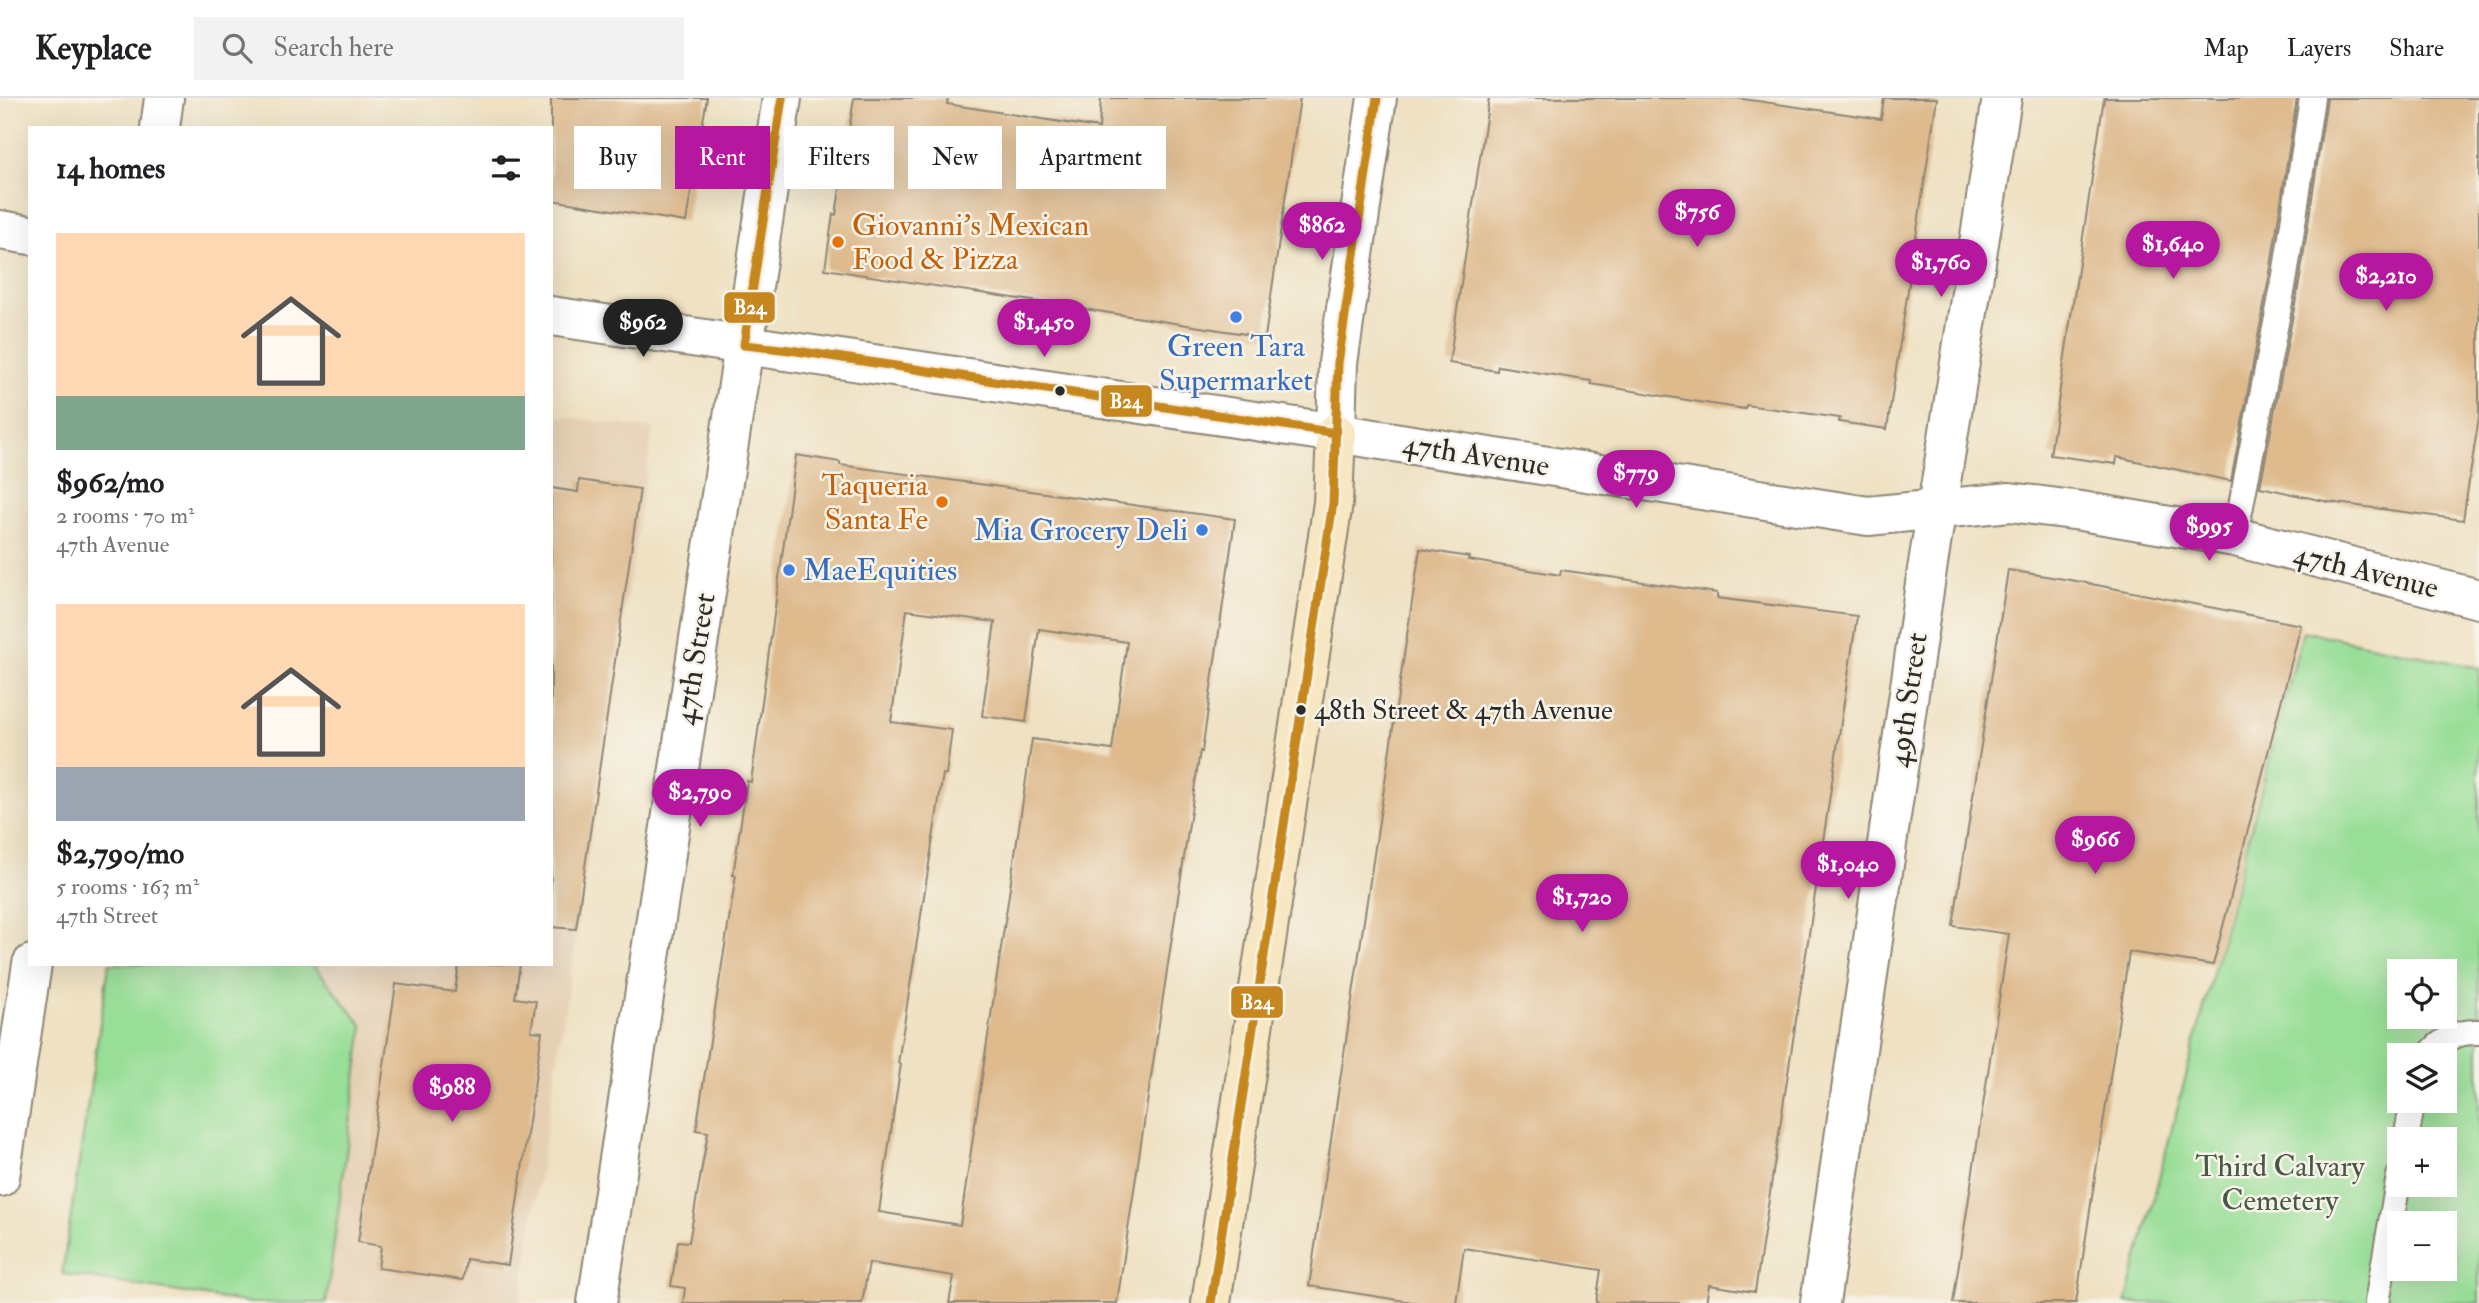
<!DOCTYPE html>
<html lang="en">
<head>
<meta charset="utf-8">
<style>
  body { margin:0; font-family:"IM FELL Double Pica",serif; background:#f2f2f2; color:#202124; height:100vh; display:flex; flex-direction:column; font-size:26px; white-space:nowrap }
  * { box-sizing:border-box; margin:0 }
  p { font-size:23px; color:#757577 }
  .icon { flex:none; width:38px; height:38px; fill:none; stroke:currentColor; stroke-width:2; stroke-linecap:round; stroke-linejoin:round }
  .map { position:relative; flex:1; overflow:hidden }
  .drawer { position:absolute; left:28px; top:28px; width:525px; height:840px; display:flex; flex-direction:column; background:#fff; border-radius:0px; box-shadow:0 7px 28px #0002 }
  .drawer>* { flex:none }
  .hud { position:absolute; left:574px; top:28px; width:665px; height:63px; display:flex; gap:14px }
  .tools { position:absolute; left:2387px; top:861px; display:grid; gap:14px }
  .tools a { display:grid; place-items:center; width:70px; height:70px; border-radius:0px; background:#fff; box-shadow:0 7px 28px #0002; font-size:35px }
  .price { position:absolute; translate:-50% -60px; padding:0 16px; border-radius:24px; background:#b5179e; color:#fff; font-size:23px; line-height:46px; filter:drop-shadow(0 2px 4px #0008) }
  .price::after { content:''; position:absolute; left:50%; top:42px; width:21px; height:16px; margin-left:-10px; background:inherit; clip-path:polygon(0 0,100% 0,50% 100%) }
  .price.active { background:#222; color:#fff }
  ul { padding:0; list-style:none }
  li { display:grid; align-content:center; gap:14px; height:371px; padding:0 28px }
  li span { display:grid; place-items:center; height:217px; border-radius:0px; color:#555 }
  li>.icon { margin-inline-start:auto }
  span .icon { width:126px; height:126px; fill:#fffc; stroke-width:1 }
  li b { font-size:30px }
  h2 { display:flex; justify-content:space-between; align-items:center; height:84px; padding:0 28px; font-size:30px }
  .tag { padding:0 24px; border-radius:0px; background:#fff; box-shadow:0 7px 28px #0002; font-size:24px; line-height:63px }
  .tag.active { background:#b5179e; color:#fff }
  header { display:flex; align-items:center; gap:42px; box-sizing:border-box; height:98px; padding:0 35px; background:#fff; border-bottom:2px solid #e0e0e0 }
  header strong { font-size:33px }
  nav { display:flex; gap:38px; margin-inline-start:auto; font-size:24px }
  .search { width:490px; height:63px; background:#f2f2f2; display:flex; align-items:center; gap:18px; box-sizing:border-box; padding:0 24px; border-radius:0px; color:#757577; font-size:26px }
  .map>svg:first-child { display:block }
</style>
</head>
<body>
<header>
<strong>Keyplace</strong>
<div class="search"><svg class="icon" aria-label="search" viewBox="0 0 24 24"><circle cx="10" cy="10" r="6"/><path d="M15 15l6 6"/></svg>Search here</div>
<nav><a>Map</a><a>Layers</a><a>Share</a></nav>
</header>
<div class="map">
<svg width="2479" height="1205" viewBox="0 0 2479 1205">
  <rect width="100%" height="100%" fill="#f7f3e8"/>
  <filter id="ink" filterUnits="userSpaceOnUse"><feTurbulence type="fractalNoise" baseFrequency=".0143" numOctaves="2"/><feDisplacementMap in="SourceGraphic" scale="14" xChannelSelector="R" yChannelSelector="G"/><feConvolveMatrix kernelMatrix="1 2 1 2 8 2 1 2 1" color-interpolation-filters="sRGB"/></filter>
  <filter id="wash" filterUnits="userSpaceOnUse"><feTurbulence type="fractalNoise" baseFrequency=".00686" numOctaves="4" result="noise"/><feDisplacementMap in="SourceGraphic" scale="28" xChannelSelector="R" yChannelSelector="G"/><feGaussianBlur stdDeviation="1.57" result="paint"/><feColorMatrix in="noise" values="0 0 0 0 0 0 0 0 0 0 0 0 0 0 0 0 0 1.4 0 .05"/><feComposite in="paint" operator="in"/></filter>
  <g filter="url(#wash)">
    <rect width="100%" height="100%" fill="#efe1c2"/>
    <path fill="#e5d0b4" d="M551,317L653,331L520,1205H250L62,1176L109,866H551Z"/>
    <g fill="#98de97" stroke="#628461" stroke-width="2" fill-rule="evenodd">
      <path d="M2303,533L2479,570V1205H2126ZM2399,873H2445V919H2399ZM2399,957H2445V1003H2399ZM2399,1041H2445V1087H2399ZM2399,1125H2445V1171H2399Z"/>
      <path d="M109,866H313L363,928L326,1205H250L62,1176Z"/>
    </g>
    <g id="blocks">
      <g fill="#deba8d" fill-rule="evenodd">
        <path d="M551,0H707L686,124L551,102Z"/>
        <path d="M854,0H948L947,6L1099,30L1101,0H1300L1265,239L825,171L833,116L836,117Z"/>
        <path d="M1489,0H1736L1881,21L1884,0H1937L1887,331L1839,324L1840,320L1746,307L1745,311L1699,304L1591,286V283L1498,268L1497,273L1449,265Z"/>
        <path d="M2104,0H2297L2270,175L2231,383L2117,359L2116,366L2050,357Z"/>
        <path d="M2327,0H2479V319L2463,422L2329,404L2260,389L2300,180Z"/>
        <path d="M796,357L840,364V367L1235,421L1202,654L1200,653L1117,1205H949L954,1178L869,1165L862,1205H683L685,1190L671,1188L678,1143L689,1144L708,1034L696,1032L736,777H733L747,683L751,684ZM907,512L995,524L982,618L1026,624L1039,531L1127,544L1112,652L1032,641L960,1127L879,1114L901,966L898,965L943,676L946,677L952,632L891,624Z"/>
        <path d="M579,382L640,391L576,831L551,829V390L578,394Z"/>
        <path d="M1420,451L1469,459L1468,462L1560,477L1561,472L1610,479L1717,495V500L1857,518L1755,1194L1709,1187L1706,1205H1596L1601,1172L1464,1150L1456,1205H1418L1309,1188Z"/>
        <path d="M2008,472L2076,483L2301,527L2213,867L2129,854L2076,1205H1953L2009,836L1953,828Z"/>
        <path d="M459,866H520L515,900L536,903L531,933L542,934L508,1167L466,1161L463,1182L378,1170L381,1148L358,1144L396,886L455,894Z"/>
      </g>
    </g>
  </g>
  <g filter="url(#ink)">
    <use href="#blocks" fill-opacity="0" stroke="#8d8676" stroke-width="2"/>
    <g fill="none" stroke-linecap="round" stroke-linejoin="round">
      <g stroke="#8d8676" stroke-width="28">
        <g id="lane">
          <path d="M2235,439L2285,178L2312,0"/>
          <path d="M2429,957C2442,941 2457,933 2479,934"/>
          <path d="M2406,1041L2413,1003"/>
          <path d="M2377,1205L2399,1078"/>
        </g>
      </g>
      <g stroke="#8d8676" stroke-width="42">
        <g id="street">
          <path d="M160,30L164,0"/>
          <path d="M0,132L30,137"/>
          <path d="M551,218L1336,335L1868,418L2010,404L2081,413L2235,439L2479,501"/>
          <path d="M1336,335L1338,265L1377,0"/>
          <path d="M0,1079L32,866"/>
          <path d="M597,1205L782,0"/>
          <path d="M1820,1205L1927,472L2002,0"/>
        </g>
      </g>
      <g stroke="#8d8676" stroke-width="42">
        <path id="secondary" d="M1211,1205L1333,405L1336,335"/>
      </g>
      <use href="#lane" stroke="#fff" stroke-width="24"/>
      <use href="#street" stroke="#fff" stroke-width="38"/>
      <use href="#secondary" stroke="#f7e8c3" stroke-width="38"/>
      <g stroke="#f7f3e8" stroke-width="14">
        <g id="bus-1">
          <path d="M782,0L744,247L790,252L1336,335"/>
          <path d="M1211,1205L1333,405L1338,265L1377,0"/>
        </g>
      </g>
      <use href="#bus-1" stroke="#c6871e" stroke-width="9"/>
    </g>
  </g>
  <g fill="#e8710a" stroke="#f7f3e8" stroke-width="2.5">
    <circle cx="838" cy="144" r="7"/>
    <circle cx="942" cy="404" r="7"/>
  </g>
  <g fill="#3f7fe0" stroke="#f7f3e8" stroke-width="2.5">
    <circle cx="1236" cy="219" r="7"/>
    <circle cx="1202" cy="432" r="7"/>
    <circle cx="789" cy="472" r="7"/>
  </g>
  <g fill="#2b2b2b" stroke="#f7f3e8" stroke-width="2.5">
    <circle cx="1060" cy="293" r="6"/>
    <circle cx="1301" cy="612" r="6"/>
  </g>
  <g text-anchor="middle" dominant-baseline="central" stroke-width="5" stroke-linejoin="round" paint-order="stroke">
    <g font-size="28" fill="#2b2b2b" stroke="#f7f3e8" text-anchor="start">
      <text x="1314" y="612">48th Street &amp; 47th Avenue</text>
    </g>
    <g font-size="30" fill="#c56008" stroke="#f7f3e8" text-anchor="start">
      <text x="852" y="127">Giovanni's Mexican<tspan x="852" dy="34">Food &amp; Pizza</tspan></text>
      <text x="928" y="387" text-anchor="end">Taqueria<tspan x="928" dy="34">Santa Fe</tspan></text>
    </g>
    <g font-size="30" fill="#366cbe" stroke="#f7f3e8">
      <text x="1236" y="248">Green Tara<tspan x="1236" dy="34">Supermarket</tspan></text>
      <text x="1188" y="432" text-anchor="end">Mia Grocery Deli</text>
      <text x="803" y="472" text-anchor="start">MaeEquities</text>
    </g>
    <g font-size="30" fill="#2b2b2b" stroke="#f7f3e8">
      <text transform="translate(1476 357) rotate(9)">47th Avenue</text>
      <text transform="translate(2366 473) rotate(14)">47th Avenue</text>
      <text transform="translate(695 561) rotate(-81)">47th Street</text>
      <text transform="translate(1908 602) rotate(-82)">49th Street</text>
    </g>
    <g font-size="30" fill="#465846" stroke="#f7f3e8">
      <text x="2280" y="1068">Third Calvary<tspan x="2280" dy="34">Cemetery</tspan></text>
    </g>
  </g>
  <g stroke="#f7f3e8" stroke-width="2.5">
    <rect x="723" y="193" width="53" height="33" rx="7" fill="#c6871e"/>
    <rect x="1100" y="286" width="53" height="34" rx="7" fill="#c6871e"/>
    <rect x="1230" y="887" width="54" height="34" rx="7" fill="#c6871e"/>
  </g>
  <g font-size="19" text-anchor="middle" font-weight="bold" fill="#fff">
    <text x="750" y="216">B24</text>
    <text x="1126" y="310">B24</text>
    <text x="1257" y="911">B24</text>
  </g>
</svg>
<div class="tools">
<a><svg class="icon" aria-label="locate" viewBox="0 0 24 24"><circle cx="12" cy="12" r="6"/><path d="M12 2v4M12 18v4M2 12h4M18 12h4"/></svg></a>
<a><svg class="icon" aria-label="layers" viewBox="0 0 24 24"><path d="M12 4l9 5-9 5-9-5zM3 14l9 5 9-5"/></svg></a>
<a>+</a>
<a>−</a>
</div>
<b class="price" style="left:1697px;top:151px">$756</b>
<b class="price" style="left:1322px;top:164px">$862</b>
<b class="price" style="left:2173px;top:183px">$1,640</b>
<b class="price" style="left:1941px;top:201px">$1,760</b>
<b class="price" style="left:2386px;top:215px">$2,210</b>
<b class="price active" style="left:643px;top:261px">$962</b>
<b class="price" style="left:1044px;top:261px">$1,450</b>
<b class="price" style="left:1636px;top:412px">$779</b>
<b class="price" style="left:2209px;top:465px">$995</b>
<b class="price" style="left:700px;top:731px">$2,790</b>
<b class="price" style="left:2095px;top:778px">$966</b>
<b class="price" style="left:1848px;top:803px">$1,040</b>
<b class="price" style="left:1582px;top:836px">$1,720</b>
<b class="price" style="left:452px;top:1026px">$988</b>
<div class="hud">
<a class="tag">Buy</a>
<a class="tag active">Rent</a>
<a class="tag">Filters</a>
<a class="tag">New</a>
<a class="tag">Apartment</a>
</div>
<section class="drawer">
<h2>14 homes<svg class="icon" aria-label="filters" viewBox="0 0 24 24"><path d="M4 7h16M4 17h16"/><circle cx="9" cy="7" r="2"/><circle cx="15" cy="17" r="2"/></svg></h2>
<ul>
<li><span style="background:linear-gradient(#ffd9b3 75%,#7fa58c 0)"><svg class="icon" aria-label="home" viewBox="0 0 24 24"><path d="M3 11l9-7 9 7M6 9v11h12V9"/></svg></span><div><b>$962/mo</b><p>2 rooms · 70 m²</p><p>47th Avenue</p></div></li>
<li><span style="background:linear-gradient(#ffd9b3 75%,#9aa5b1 0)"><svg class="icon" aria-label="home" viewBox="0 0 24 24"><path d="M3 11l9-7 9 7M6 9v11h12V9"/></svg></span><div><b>$2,790/mo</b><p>5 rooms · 163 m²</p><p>47th Street</p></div></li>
</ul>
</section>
</div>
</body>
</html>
